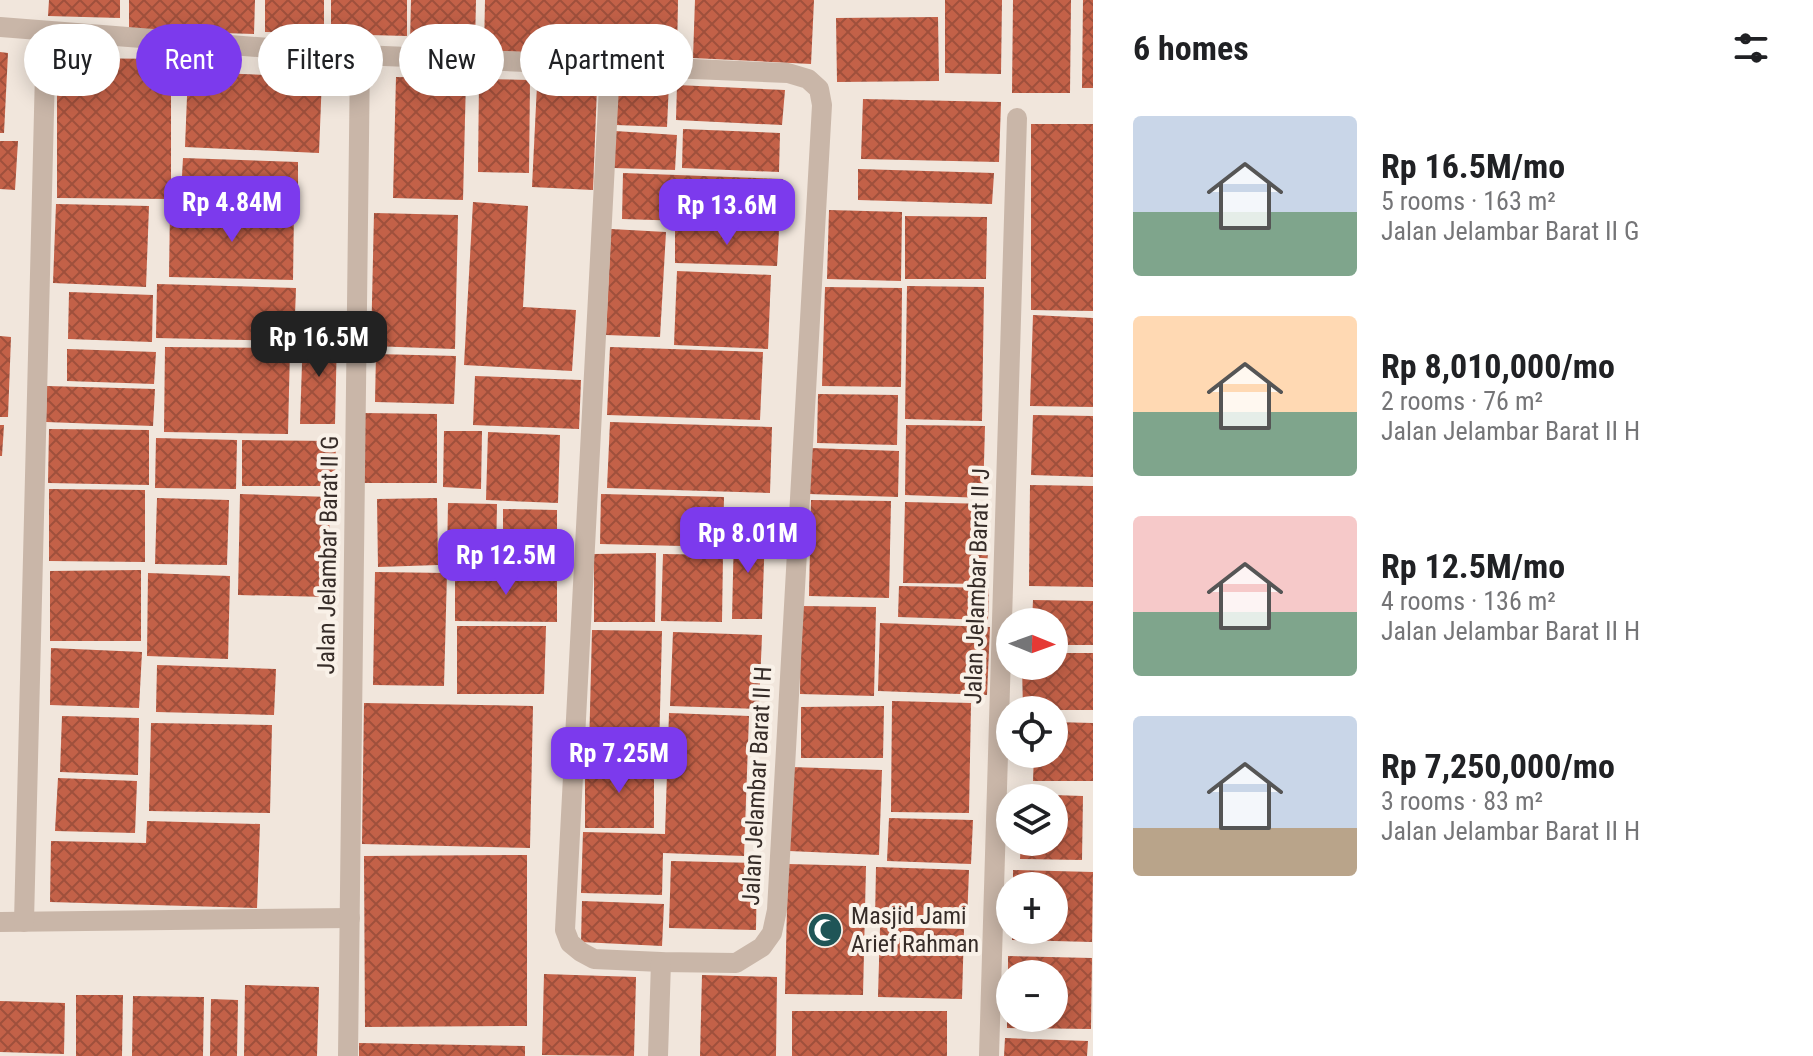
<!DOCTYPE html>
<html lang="en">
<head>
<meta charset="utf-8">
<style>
  body { margin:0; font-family:"Roboto Condensed",sans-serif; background:#f6f6f6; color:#202124; height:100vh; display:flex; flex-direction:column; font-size:30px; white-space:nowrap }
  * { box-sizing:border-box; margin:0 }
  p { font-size:26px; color:#757577 }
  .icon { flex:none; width:44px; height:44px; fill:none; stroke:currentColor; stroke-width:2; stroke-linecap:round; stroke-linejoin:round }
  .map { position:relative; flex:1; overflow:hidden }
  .panel { display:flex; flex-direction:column; background:#fff; width:720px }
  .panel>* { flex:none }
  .guide { position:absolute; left:24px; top:24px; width:760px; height:72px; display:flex; gap:16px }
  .needle { width:52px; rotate:91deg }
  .tools { position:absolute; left:996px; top:608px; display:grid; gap:16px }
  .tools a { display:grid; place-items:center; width:72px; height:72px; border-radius:50%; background:#fff; box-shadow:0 4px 20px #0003; font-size:40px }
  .price { position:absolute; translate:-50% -68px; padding:0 18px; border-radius:16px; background:#7c3aed; color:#fff; font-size:26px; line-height:52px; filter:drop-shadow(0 2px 4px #0008) }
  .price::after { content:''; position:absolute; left:50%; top:48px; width:24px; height:18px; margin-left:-12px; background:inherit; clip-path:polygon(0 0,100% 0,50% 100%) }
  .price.current { background:#222; color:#fff }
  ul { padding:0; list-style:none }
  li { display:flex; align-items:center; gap:24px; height:200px; padding:0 40px }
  li span { display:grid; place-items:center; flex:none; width:224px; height:160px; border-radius:8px; color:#555 }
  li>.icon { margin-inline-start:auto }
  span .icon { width:96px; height:96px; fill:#fffc; stroke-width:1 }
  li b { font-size:34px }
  h2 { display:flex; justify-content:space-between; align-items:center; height:96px; padding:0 40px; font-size:34px }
  .pill { padding:0 28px; border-radius:36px; background:#fff; box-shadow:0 4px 20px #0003; font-size:28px; line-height:72px }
  .pill.current { background:#7c3aed; color:#fff }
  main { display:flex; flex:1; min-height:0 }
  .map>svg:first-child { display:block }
</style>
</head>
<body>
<main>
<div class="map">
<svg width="1093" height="1056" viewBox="0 0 1093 1056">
  <defs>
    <pattern id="building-cross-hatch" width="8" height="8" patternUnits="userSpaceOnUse" patternTransform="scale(2)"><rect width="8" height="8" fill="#c36148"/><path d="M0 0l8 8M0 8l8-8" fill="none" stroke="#9f503c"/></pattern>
  </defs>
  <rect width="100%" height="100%" fill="#f1e6dc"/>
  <g fill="url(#building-cross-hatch)">
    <path d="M49,0H120V18L48,16Z"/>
    <path d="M129,0H255L254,34L129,30Z"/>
    <path d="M265,0H324V33L265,32Z"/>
    <path d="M331,0H407V36L331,34Z"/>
    <path d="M411,0H476L475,44L410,43Z"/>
    <path d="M485,0H678L677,55L484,51Z"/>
    <path d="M695,0H814L811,64L693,58Z"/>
    <path d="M945,0H1002L1001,74L945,73Z"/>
    <path d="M1013,0H1071L1070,93H1012Z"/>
    <path d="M1083,0H1093V88H1082Z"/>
    <path d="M938,17L939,81L837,82L836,18Z"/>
    <path d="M0,52L8,53L4,133H0Z"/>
    <path d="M57,58L171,59V199L57,198Z"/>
    <path d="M188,72L322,77L319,153L185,147Z"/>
    <path d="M396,77L466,78L463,200L393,198Z"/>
    <path d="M479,79L530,80L529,173L478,172Z"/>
    <path d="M618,79L669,82L667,127L616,125Z"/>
    <path d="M537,85L597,87L593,190L532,187Z"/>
    <path d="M677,85L785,90L782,125L676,120Z"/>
    <path d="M863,99L1001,102L999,162L861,159Z"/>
    <path d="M1031,124H1093V311L1031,310Z"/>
    <path d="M683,129L780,133L779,172L682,168Z"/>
    <path d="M615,131L677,135L675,170L614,168Z"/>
    <path d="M0,141H18L15,190L0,189Z"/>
    <path d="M183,158L298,162V197L181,194Z"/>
    <path d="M858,169L994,173L992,204L858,200Z"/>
    <path d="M623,173L783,179L782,224L622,219Z"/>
    <path d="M473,202L528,206L523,307L576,310L572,371L464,365Z"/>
    <path d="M56,204L149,206L146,287L53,283Z"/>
    <path d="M170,208L294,210L293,280L169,277Z"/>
    <path d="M829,210L902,212L901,281L827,279Z"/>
    <path d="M374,213L458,215L455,349L371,346Z"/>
    <path d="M905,216L987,217L986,279H905Z"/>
    <path d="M675,228L779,231L777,266L675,263Z"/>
    <path d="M611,229L666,232L660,337L606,335Z"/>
    <path d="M677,271L771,275L768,349L674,345Z"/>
    <path d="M157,284L296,288L294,341L156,338Z"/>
    <path d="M907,286L984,287L982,421L905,419Z"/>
    <path d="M825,287L902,288L901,387L822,386Z"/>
    <path d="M69,292L153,295L152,342L68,339Z"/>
    <path d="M1033,315L1093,318V407L1030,406Z"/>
    <path d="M303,334L337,335L335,424H300Z"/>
    <path d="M0,336L11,337L8,417H0Z"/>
    <path d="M165,347L290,348L288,434L164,432Z"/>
    <path d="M610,347L763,352L760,420L607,415Z"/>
    <path d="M67,349L156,352L154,384L67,381Z"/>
    <path d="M376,354L456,356L454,404L375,402Z"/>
    <path d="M475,376L581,380L579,429L473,425Z"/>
    <path d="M47,386L155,389L153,426L46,422Z"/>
    <path d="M818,394L898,395L897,445L817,443Z"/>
    <path d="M363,413L437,414V483H364Z"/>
    <path d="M1033,415L1093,416V477L1031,475Z"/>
    <path d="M610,422L772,427L770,493L607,488Z"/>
    <path d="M0,425H4L2,456H0Z"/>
    <path d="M906,425L985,426L983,498L905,495Z"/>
    <path d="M49,429L149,430V485L48,483Z"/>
    <path d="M444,431H482L481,489L443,487Z"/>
    <path d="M488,432L560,435L558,503L486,500Z"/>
    <path d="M156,438L237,440L236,489L155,488Z"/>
    <path d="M242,440L336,441L335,486H242Z"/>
    <path d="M811,448L899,451L898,497L809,494Z"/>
    <path d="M1030,485L1093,486V587L1029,586Z"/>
    <path d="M49,489L145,490V562L49,561Z"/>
    <path d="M240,494L330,497L328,597L238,595Z"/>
    <path d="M601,494L724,497L723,547L600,544Z"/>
    <path d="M157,498L229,500L227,565L155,564Z"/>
    <path d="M437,498L438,565L378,567L377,499Z"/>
    <path d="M811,500L891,501L889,598L809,596Z"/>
    <path d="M905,502L989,504L987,584L903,583Z"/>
    <path d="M448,503L497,504L496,559L447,558Z"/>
    <path d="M503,509L557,510V566H503Z"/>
    <path d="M734,531L765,532L762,619H732Z"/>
    <path d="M656,553L655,622H594V554Z"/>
    <path d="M663,554L723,555L722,622L661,621Z"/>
    <path d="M141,570V641H50V571Z"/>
    <path d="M375,572L447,573L444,686L373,685Z"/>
    <path d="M455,572H557V622L455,621Z"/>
    <path d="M148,573L230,576L228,659L147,656Z"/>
    <path d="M899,586L989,588L988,620L898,617Z"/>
    <path d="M1033,600L1093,601V645H1054V622H1032Z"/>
    <path d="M801,606L876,607L874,696L800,694Z"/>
    <path d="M880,623L990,627L987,695L878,691Z"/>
    <path d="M457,626H546L544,694H457Z"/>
    <path d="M592,630L662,631L659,752L589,750Z"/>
    <path d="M673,632L762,635L759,709L670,706Z"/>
    <path d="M51,648L142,652L139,708L50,705Z"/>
    <path d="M1054,653H1093V710H1023L1022,666H1054Z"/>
    <path d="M157,665L276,669L274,715L156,712Z"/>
    <path d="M892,701L971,703L969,813L891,812Z"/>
    <path d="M364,703L533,706L530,848L362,844Z"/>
    <path d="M884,706L883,758H801V707Z"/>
    <path d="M669,713L749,716L744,856L663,853L662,895L581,893L583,832L665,834Z"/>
    <path d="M62,716L139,718L138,775L60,772Z"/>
    <path d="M1054,722L1093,723V781H1033L1034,754H1054Z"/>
    <path d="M151,723L272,725L270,813L149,811Z"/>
    <path d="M585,761L654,762V828H585Z"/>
    <path d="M791,767L882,770L879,855L789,851Z"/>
    <path d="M58,778L137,781L135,833L55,831Z"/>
    <path d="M1022,794L1083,796L1082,860L1020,859L1021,842H1054V798H1021Z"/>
    <path d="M889,818L973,820L971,864L887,861Z"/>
    <path d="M147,821L260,824L257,908L50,902L51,841L146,843Z"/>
    <path d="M527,855V1026L365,1027L364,856Z"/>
    <path d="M671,861L757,863L756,930L669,928Z"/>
    <path d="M788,864L866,866L863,995L785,994Z"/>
    <path d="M876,867L969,870L967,922L875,920Z"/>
    <path d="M1013,870L1093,872L1092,942L1012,940V930H1054V886H1013Z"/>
    <path d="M582,901L664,904L662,946L581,942Z"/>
    <path d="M880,927L964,929L962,999L878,997Z"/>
    <path d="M1008,956L1092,958L1091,1029L1007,1028V1002H1010V1018H1054V974H1008Z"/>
    <path d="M544,974L636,977L634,1056L542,1055Z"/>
    <path d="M702,975L777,977L776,1056H700Z"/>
    <path d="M245,985L319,987L317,1056H244Z"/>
    <path d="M76,995H123L122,1056H76Z"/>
    <path d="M133,996L204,997L203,1056H132Z"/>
    <path d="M211,999L238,1000L237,1056H210Z"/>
    <path d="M0,1001L65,1003L64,1054L0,1052Z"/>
    <rect x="792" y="1011" width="155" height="45"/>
    <path d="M1005,1038L1088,1041L1087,1056H1004Z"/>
    <path d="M359,1043L525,1046V1056H359Z"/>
  </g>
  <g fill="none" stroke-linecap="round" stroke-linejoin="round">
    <g stroke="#c9b6a8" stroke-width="20">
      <path d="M0,27L360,55L788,73L808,79L819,89L822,105L777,910L772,933L762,947L736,963L661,962L594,959L581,952L570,943L565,930L610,67"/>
      <path d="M0,922L350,918"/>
      <path d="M24,922L46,31"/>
      <path d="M348,1056L360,55"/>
      <path d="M658,1056L661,962"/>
      <path d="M989,1056L1017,118"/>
    </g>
  </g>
  <defs>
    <g id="mosque-disc" transform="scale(1.8)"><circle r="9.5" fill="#1f5557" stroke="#f9f1e8"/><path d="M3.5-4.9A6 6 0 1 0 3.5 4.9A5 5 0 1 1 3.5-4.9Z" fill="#fff"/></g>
  </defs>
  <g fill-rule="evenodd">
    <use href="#mosque-disc" x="825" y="930"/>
  </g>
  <g text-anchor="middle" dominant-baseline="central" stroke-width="8" stroke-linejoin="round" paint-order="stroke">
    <g font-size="24" fill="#362c28" stroke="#f9f1e8">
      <text transform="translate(328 555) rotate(-89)">Jalan Jelambar Barat II G</text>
      <text transform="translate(977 586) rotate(-88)">Jalan Jelambar Barat II J</text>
      <text transform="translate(757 786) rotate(-87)">Jalan Jelambar Barat II H</text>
    </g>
    <g font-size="24" fill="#362c28" stroke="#f9f1e8" text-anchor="start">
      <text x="851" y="916">Masjid Jami<tspan x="851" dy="28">Arief Rahman</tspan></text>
    </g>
  </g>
</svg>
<div class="tools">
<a><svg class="needle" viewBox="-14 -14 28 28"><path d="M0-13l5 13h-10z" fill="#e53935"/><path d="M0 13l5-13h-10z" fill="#757577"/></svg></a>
<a><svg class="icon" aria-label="locate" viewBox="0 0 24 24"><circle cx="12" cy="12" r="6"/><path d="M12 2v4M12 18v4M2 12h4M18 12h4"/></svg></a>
<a><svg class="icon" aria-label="layers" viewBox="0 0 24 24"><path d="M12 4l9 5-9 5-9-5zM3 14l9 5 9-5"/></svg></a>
<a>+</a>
<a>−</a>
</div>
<b class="price" style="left:232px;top:244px">Rp 4.84M</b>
<b class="price" style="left:727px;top:247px">Rp 13.6M</b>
<b class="price current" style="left:319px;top:379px">Rp 16.5M</b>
<b class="price" style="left:748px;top:575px">Rp 8.01M</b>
<b class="price" style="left:506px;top:597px">Rp 12.5M</b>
<b class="price" style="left:619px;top:795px">Rp 7.25M</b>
<div class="guide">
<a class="pill">Buy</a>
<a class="pill current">Rent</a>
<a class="pill">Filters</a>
<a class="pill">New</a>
<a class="pill">Apartment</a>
</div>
</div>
<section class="panel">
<h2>6 homes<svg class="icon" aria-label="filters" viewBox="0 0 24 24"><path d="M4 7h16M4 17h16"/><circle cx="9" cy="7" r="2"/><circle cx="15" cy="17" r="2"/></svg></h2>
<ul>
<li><span style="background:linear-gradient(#c9d6e8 60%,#7fa58c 0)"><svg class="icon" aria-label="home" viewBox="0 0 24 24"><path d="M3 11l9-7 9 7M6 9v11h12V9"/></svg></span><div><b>Rp 16.5M/mo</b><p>5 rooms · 163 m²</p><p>Jalan Jelambar Barat II G</p></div></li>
<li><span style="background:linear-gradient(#ffd9b3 60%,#7fa58c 0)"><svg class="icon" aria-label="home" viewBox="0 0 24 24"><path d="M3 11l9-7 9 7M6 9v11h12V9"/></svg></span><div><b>Rp 8,010,000/mo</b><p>2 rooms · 76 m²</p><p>Jalan Jelambar Barat II H</p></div></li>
<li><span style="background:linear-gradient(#f6c9c9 60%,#7fa58c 0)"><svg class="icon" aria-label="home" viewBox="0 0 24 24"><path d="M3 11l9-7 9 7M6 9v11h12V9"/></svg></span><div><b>Rp 12.5M/mo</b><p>4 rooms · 136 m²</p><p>Jalan Jelambar Barat II H</p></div></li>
<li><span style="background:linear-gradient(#c9d6e8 70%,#b9a48a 0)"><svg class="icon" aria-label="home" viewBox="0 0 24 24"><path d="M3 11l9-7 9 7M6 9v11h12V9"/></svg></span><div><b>Rp 7,250,000/mo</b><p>3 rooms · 83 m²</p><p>Jalan Jelambar Barat II H</p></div></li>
</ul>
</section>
</main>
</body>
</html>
